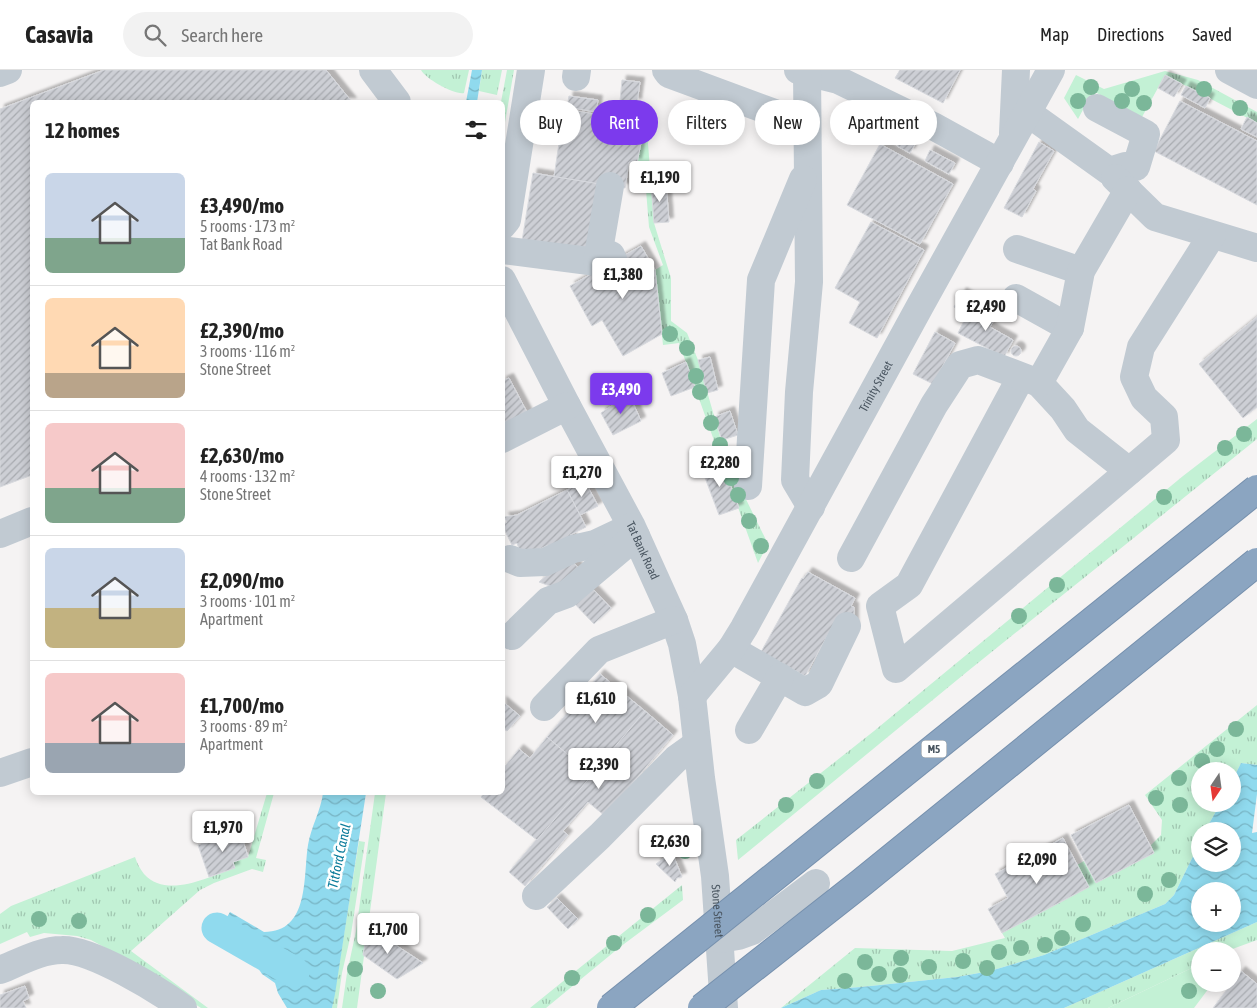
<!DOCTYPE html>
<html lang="en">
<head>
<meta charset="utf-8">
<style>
  body { margin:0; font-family:"Asap Condensed",sans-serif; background:#f2f2f2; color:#222; height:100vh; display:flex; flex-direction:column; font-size:19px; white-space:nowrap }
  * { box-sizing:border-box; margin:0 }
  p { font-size:16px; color:#767676 }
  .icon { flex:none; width:28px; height:28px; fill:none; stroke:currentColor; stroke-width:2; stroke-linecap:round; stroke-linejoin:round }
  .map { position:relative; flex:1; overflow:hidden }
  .drawer { position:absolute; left:30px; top:30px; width:475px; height:695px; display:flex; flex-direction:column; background:#fff; border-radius:8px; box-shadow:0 2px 12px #0003 }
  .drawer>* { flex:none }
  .guide { position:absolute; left:520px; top:30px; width:475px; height:45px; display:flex; gap:10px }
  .needle { width:32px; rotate:193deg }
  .buttons { position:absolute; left:1191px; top:692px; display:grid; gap:10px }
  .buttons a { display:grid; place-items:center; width:50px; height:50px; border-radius:50%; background:#fff; box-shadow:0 2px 12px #0003; font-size:25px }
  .price { position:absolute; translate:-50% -42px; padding:0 11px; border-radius:5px; background:#fff; color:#222; font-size:16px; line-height:32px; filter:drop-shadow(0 1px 2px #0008) }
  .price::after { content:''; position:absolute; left:50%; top:30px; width:15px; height:11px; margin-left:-8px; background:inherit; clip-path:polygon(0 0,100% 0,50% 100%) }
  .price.on { background:#7c3aed; color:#fff }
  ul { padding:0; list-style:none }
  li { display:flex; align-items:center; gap:15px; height:125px; padding:0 15px }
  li+li { border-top:1px solid #e0e0e0 }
  li span { display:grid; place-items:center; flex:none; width:140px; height:100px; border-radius:8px; color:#555 }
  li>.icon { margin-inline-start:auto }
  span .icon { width:60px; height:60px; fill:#fffc; stroke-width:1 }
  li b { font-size:21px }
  h2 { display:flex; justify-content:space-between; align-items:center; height:60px; padding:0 15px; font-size:21px }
  .pill { padding:0 18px; border-radius:22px; background:#fff; box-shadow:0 2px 12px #0003; font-size:18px; line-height:45px }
  .pill.on { background:#7c3aed; color:#fff }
  header { display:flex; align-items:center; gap:30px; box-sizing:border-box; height:70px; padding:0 25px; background:#fff; border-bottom:1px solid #e0e0e0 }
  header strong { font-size:24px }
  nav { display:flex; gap:28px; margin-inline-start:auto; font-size:18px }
  .search { width:350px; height:45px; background:#f2f2f2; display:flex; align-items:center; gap:12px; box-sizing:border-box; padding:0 18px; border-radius:28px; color:#767676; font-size:19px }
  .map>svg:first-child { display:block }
</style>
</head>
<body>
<header>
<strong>Casavia</strong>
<div class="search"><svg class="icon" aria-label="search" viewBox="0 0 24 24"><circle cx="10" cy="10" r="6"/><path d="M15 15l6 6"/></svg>Search here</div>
<nav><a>Map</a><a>Directions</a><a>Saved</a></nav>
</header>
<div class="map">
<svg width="1257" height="938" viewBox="0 0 1257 938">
  <defs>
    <pattern id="grass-tufts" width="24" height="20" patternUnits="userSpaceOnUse" patternTransform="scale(1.25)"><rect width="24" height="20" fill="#c3f1d5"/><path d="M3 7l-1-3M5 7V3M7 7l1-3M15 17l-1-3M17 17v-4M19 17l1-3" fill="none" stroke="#a0c6b0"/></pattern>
    <pattern id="water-waves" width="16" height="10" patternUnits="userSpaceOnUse" patternTransform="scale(1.25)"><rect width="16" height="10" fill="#90daee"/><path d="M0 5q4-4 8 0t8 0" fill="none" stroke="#78b4c4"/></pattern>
    <pattern id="building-hatch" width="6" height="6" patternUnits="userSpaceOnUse" patternTransform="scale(1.25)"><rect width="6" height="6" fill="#cdcfd5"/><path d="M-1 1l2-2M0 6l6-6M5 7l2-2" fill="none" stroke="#a8abb0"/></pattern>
    <filter id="shadow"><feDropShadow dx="4.5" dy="-4.5" stdDeviation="1" flood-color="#0004"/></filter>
  </defs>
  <rect width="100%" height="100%" fill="#f5f3f3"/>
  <g fill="url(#grass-tufts)">
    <path d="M421,0H469L464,23C454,25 426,9 421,0Z"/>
    <path d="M482,0H502L497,25L479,21Z"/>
    <path d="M507,0H514L504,58L501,32Z"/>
    <path d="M1165,1L1198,10L1257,42V53L1165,5Z"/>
    <path d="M634,59L650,63L648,73L654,153L671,208V251L687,263L698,290L721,370L725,368L736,409L768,474L758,493L679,273L663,275L655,200L663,195L649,157L644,95L637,93L641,73L632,71Z"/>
    <path d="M1257,349V369L968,601L738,790L736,770L874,661L1183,406Z"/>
    <path d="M1257,635V695L1241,693L1233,709L1232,701H1200V734H1220L1205,761H1200V772L1174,825L1165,834L1044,885L990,901L957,907L861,917L821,920L781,938L855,878L952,881L1005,868L1002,863L1089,817L1077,795L1084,791L1096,813L1154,783L1151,775L1161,765L1162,750L1145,725Z"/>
    <path d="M267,723H274L256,788L266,790L263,802L252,799L214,813L200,820L131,881L208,938H201L126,889L91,870L77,866L44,863L30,867L27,862L0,874V844L11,836L135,787C137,793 140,799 144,804C167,829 208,807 235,798L233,792L248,787Z"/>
    <path d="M375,723H386L357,938H342L347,903L356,861Z"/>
    <path d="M359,771L365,772L351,864L342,903L337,938H332Z"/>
    <path d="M682,815L683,830L620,877L546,938H530Z"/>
    <path d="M1257,852V870L1227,881H1200V894L1108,938H1064Z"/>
  </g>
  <g fill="#c3f1d5">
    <path d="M1165,1V5L1142,47L1093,21L1078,49L1064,28L1076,5L1104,19Z"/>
    <path d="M1200,894V914H1212L1194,938H1108Z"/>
  </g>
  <g fill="url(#water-waves)" fill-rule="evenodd">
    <path d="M472,0H482L477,32H466Z"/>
    <path d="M1241,693L1257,695V724L1252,763L1257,762V852L1064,938H781L821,920L861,917L957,907L990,901L1044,885L1165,834L1174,825L1200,772V794H1232V761H1205L1220,734H1232L1233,709ZM1200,821H1232V854H1200Z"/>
    <path d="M323,723H366L335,924L332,938H287L278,923L275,913L262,904L256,895L255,887L260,871L257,868C244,867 233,861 224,852L230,842L264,862C310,862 303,806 308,775C311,757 321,740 323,723Z"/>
  </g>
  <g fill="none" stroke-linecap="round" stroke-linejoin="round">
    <path stroke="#90daee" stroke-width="31" d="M217,858L294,902"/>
  </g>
  <g fill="url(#building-hatch)" stroke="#d7d9de" filter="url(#shadow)">
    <path d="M104,0H326L352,32H32V405L0,417V39Z"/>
    <path d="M900,0H960L943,33L895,8Z"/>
    <path d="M1165,5L1182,14L1174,27L1158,18Z"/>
    <path d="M622,10L640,12L637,33L620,31Z"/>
    <path d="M1186,16L1210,28L1205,38L1181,25Z"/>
    <path d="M569,26L598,30L596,42L567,37Z"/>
    <path d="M1180,31L1257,71V135L1154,81Z"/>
    <path d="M564,39L636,51L632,71L641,73L637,93L629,92L625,118L554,107Z"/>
    <path d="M1247,47L1257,53V67L1241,59Z"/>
    <path d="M905,60L919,67L910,83L897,76Z"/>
    <path d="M1039,72L1054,81L1033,119L1036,121L1022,147L1004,138Z"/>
    <path d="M880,74L953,114L920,174L847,135Z"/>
    <path d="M930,80L955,93L949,104L925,91Z"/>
    <path d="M533,103L599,114L588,182L522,171Z"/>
    <path d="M666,112L669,152L654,153L651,113Z"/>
    <path d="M871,152L924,180L877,268L849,253L860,232L835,218Z"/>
    <path d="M641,176L655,200L662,264L623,286L602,250L592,256L570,216Z"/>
    <path d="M962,222L974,229L966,243L954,237Z"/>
    <path d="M985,236L998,243L990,257L1013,270L1004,287L958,263L967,245L977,251Z"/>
    <path d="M1257,247V337L1243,348L1199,294Z"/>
    <path d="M935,262L955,273L933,314L913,304Z"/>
    <circle cx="1016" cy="281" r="5"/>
    <path d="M710,287L718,320L707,323L698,290Z"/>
    <path d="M686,292L695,317L671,326L662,303Z"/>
    <path d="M509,308L528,344L502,357V311Z"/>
    <path d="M629,324L641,351L613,365L601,343Z"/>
    <path d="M730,341L738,365L722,370L714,347Z"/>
    <path d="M721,390L739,438L719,445L701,397Z"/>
    <path d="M585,411L598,436L580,445L567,420Z"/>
    <path d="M567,420L586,457L570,465L574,472L552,482L548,475L536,481L519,479L517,473L512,475L502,455L507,452L504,447L517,445Z"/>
    <path d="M568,486L580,500L558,519L539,512Z"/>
    <path d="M808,502L855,528L851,536L854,537V560L836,550L805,606L761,582L802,508L803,509Z"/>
    <path d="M589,515L611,538L594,554L572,531Z"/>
    <path d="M600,604L645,641L592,705L547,667Z"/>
    <path d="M502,631L520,646L507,661L502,658Z"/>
    <path d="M645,641L673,665L605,746L588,732L563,761L568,765L525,816L509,802Z"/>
    <path d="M547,667L592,705L537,770L481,727L485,722H502V700L519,679L530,688Z"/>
    <path d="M1129,735L1154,783L1096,813L1071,765Z"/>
    <path d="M240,761L248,787L233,792L235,798L209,807L198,775Z"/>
    <path d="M1063,768L1089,817L1002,863L988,839L1008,828L995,804Z"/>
    <path d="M672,782L682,807L677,808L675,812L656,794Z"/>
    <path d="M557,828L578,849L568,859L547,837Z"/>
    <path d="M368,856L382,866L423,893L397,909L363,885Z"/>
    <path d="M1241,901L1257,914V938H1213Z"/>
    <path d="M25,916L29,928L23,931L26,938H0V925Z"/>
  </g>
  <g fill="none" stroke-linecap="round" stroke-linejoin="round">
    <g stroke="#c1cad2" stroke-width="28">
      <path d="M373,0L397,32"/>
      <path d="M666,0L669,4L807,55"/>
      <path d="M798,0L838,10L933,56L1000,93"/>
      <path d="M1229,0L1257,15"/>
      <path d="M807,2L809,212L799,322L795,410L811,437"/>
      <path d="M0,3L8,0"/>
      <path d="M576,7L577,0"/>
      <path d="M1028,43L1109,101L1125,96L1136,97L1146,64L1097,38"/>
      <path d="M1013,63L1016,0"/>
      <path d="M1115,108L1155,147L1257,178"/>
      <path d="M502,156L507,150L531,0"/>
      <path d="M1017,179L1081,201"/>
      <path d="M502,180L597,192L611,185L614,192"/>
      <path d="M597,192L610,116"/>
      <path id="s1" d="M502,210L567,336L632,457L674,550L682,574L692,626L701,708L715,806L724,938"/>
      <path d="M1016,228L1070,258"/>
      <path d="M1021,307L909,515L880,536L896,599L1166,370L1164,347L1144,328L1134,307L1141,277L1212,165"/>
      <path d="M1039,313L1063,339L1077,360L1129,401"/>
      <path d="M502,369L567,336"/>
      <path d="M748,416L761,210L803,109"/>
      <path d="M0,464L32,451"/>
      <path d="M851,488L934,335L960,295L978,290L1039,313L1070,258L1081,201L1128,120"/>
      <path d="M510,489L520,493L545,492L573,479L595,474L631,457"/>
      <path d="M512,566L548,531L567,524L636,466"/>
      <path d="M731,579L805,622L819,614L847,556"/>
      <path id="s2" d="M692,626L731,579L744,558L920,236L1051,0"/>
      <path d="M544,637L599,580L674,550"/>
      <path d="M749,660L780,607"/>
      <path d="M0,703L32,692"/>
      <path d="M536,826L600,766L676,689L697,674"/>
      <path d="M720,869L738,866L752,861L816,813"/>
      <path d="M0,900C20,892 41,880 62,880C92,879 158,920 183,938"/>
    </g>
    <g stroke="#7690ad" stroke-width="30" stroke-linecap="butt">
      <g id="highway-bridge">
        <path d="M611,938L1257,419"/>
        <path d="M702,938L861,813L1257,492"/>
      </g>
    </g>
    <use href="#highway-bridge" stroke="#8ba5c1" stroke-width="28"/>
  </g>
  <g fill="#7bb799">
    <circle cx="1091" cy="17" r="8"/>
    <circle cx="1132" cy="19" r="8"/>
    <circle cx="1204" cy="19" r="8"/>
    <circle cx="1078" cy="31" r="8"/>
    <circle cx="1122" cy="31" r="8"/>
    <circle cx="1144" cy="33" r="8"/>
    <circle cx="1240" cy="38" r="8"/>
    <circle cx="639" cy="107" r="8"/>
    <circle cx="670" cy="264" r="8"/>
    <circle cx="687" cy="278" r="8"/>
    <circle cx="696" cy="306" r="8"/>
    <circle cx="700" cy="322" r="8"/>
    <circle cx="711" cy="353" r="8"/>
    <circle cx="1244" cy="364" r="8"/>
    <circle cx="720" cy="375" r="8"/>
    <circle cx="1225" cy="378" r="8"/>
    <circle cx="726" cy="391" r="8"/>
    <circle cx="731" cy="408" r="8"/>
    <circle cx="738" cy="425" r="8"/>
    <circle cx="1164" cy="427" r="8"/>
    <circle cx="749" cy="451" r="8"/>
    <circle cx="761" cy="476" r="8"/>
    <circle cx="1057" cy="515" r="8"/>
    <circle cx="1019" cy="546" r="8"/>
    <circle cx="1236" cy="659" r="8"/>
    <circle cx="1217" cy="679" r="8"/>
    <circle cx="1202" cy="691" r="8"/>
    <circle cx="1179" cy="708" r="8"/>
    <circle cx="817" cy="711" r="8"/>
    <circle cx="1156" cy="728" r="8"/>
    <circle cx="786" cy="735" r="8"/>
    <circle cx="1180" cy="735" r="8"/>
    <circle cx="685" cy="781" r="8"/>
    <circle cx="1169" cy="810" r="8"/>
    <circle cx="1145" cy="824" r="8"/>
    <circle cx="648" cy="845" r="8"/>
    <circle cx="39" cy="849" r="8"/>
    <circle cx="79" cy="851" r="8"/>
    <circle cx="1083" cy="854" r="8"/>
    <circle cx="1062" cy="868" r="8"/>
    <circle cx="614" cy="873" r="8"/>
    <circle cx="1045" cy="875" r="8"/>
    <circle cx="1021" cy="878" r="8"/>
    <circle cx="999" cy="882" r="8"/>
    <circle cx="901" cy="888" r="8"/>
    <circle cx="963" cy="891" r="8"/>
    <circle cx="865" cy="892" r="8"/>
    <circle cx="929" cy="897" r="8"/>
    <circle cx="987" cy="898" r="8"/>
    <circle cx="355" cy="899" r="8"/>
    <circle cx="879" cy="904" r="8"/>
    <circle cx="900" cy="905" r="8"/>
    <circle cx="572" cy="908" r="8"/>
    <circle cx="845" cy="911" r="8"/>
    <circle cx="378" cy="921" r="8"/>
    <circle cx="1189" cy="921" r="8"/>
  </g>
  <g text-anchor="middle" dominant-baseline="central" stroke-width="5" stroke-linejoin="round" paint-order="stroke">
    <rect fill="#fff" stroke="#808990" stroke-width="1" x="921.5" y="670.5" width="25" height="17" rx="4"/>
    <g font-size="11" font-weight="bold" fill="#4a5661">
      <text x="934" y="679">M5</text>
    </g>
    <g font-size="12" fill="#4a5661" stroke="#fff">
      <text stroke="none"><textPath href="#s2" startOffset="361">Trinity Street</textPath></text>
      <text stroke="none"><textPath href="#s1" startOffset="305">Tat Bank Road</textPath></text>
      <text stroke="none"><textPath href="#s1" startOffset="676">Stone Street</textPath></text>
    </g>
    <g font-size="14" font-style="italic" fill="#0c7c9b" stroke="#fff">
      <text transform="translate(339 786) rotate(-78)">Titford Canal</text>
    </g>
  </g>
</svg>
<div class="buttons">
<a><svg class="needle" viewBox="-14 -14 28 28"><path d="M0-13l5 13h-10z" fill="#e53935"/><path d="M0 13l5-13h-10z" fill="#767676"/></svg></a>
<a><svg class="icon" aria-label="layers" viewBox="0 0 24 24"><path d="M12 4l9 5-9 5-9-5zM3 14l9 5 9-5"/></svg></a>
<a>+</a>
<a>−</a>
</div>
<b class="price" style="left:660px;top:133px">£1,190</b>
<b class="price" style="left:623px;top:230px">£1,380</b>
<b class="price" style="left:986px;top:262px">£2,490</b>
<b class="price on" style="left:621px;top:345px">£3,490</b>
<b class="price" style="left:720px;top:418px">£2,280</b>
<b class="price" style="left:582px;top:428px">£1,270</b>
<b class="price" style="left:596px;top:654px">£1,610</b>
<b class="price" style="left:599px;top:720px">£2,390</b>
<b class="price" style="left:223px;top:783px">£1,970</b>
<b class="price" style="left:670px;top:797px">£2,630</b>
<b class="price" style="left:1037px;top:815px">£2,090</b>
<b class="price" style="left:388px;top:885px">£1,700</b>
<div class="guide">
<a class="pill">Buy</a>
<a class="pill on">Rent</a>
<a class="pill">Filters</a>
<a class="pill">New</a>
<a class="pill">Apartment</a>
</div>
<section class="drawer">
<h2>12 homes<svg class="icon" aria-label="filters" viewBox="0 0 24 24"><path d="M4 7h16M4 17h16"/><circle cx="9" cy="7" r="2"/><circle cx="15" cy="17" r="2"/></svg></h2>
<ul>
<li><span style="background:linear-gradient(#c9d6e8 65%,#7fa58c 0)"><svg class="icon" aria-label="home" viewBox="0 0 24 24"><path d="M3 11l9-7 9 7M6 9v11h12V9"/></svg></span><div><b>£3,490/mo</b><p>5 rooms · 173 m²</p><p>Tat Bank Road</p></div></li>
<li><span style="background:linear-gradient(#ffd9b3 75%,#b9a48a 0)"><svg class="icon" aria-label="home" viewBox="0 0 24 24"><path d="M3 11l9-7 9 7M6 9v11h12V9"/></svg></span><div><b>£2,390/mo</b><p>3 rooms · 116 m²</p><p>Stone Street</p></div></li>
<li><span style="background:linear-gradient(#f6c9c9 65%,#7fa58c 0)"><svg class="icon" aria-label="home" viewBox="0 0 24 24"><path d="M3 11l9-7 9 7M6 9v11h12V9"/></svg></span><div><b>£2,630/mo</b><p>4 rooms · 132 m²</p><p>Stone Street</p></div></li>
<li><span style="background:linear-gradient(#c9d6e8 60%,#c2b280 0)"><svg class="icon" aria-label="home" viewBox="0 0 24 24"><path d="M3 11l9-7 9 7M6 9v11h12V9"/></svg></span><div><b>£2,090/mo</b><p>3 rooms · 101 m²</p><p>Apartment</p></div></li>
<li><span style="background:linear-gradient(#f6c9c9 70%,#9aa5b1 0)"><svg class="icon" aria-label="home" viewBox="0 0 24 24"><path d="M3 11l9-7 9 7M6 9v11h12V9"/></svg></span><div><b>£1,700/mo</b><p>3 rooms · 89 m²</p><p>Apartment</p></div></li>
</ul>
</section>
</div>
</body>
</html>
